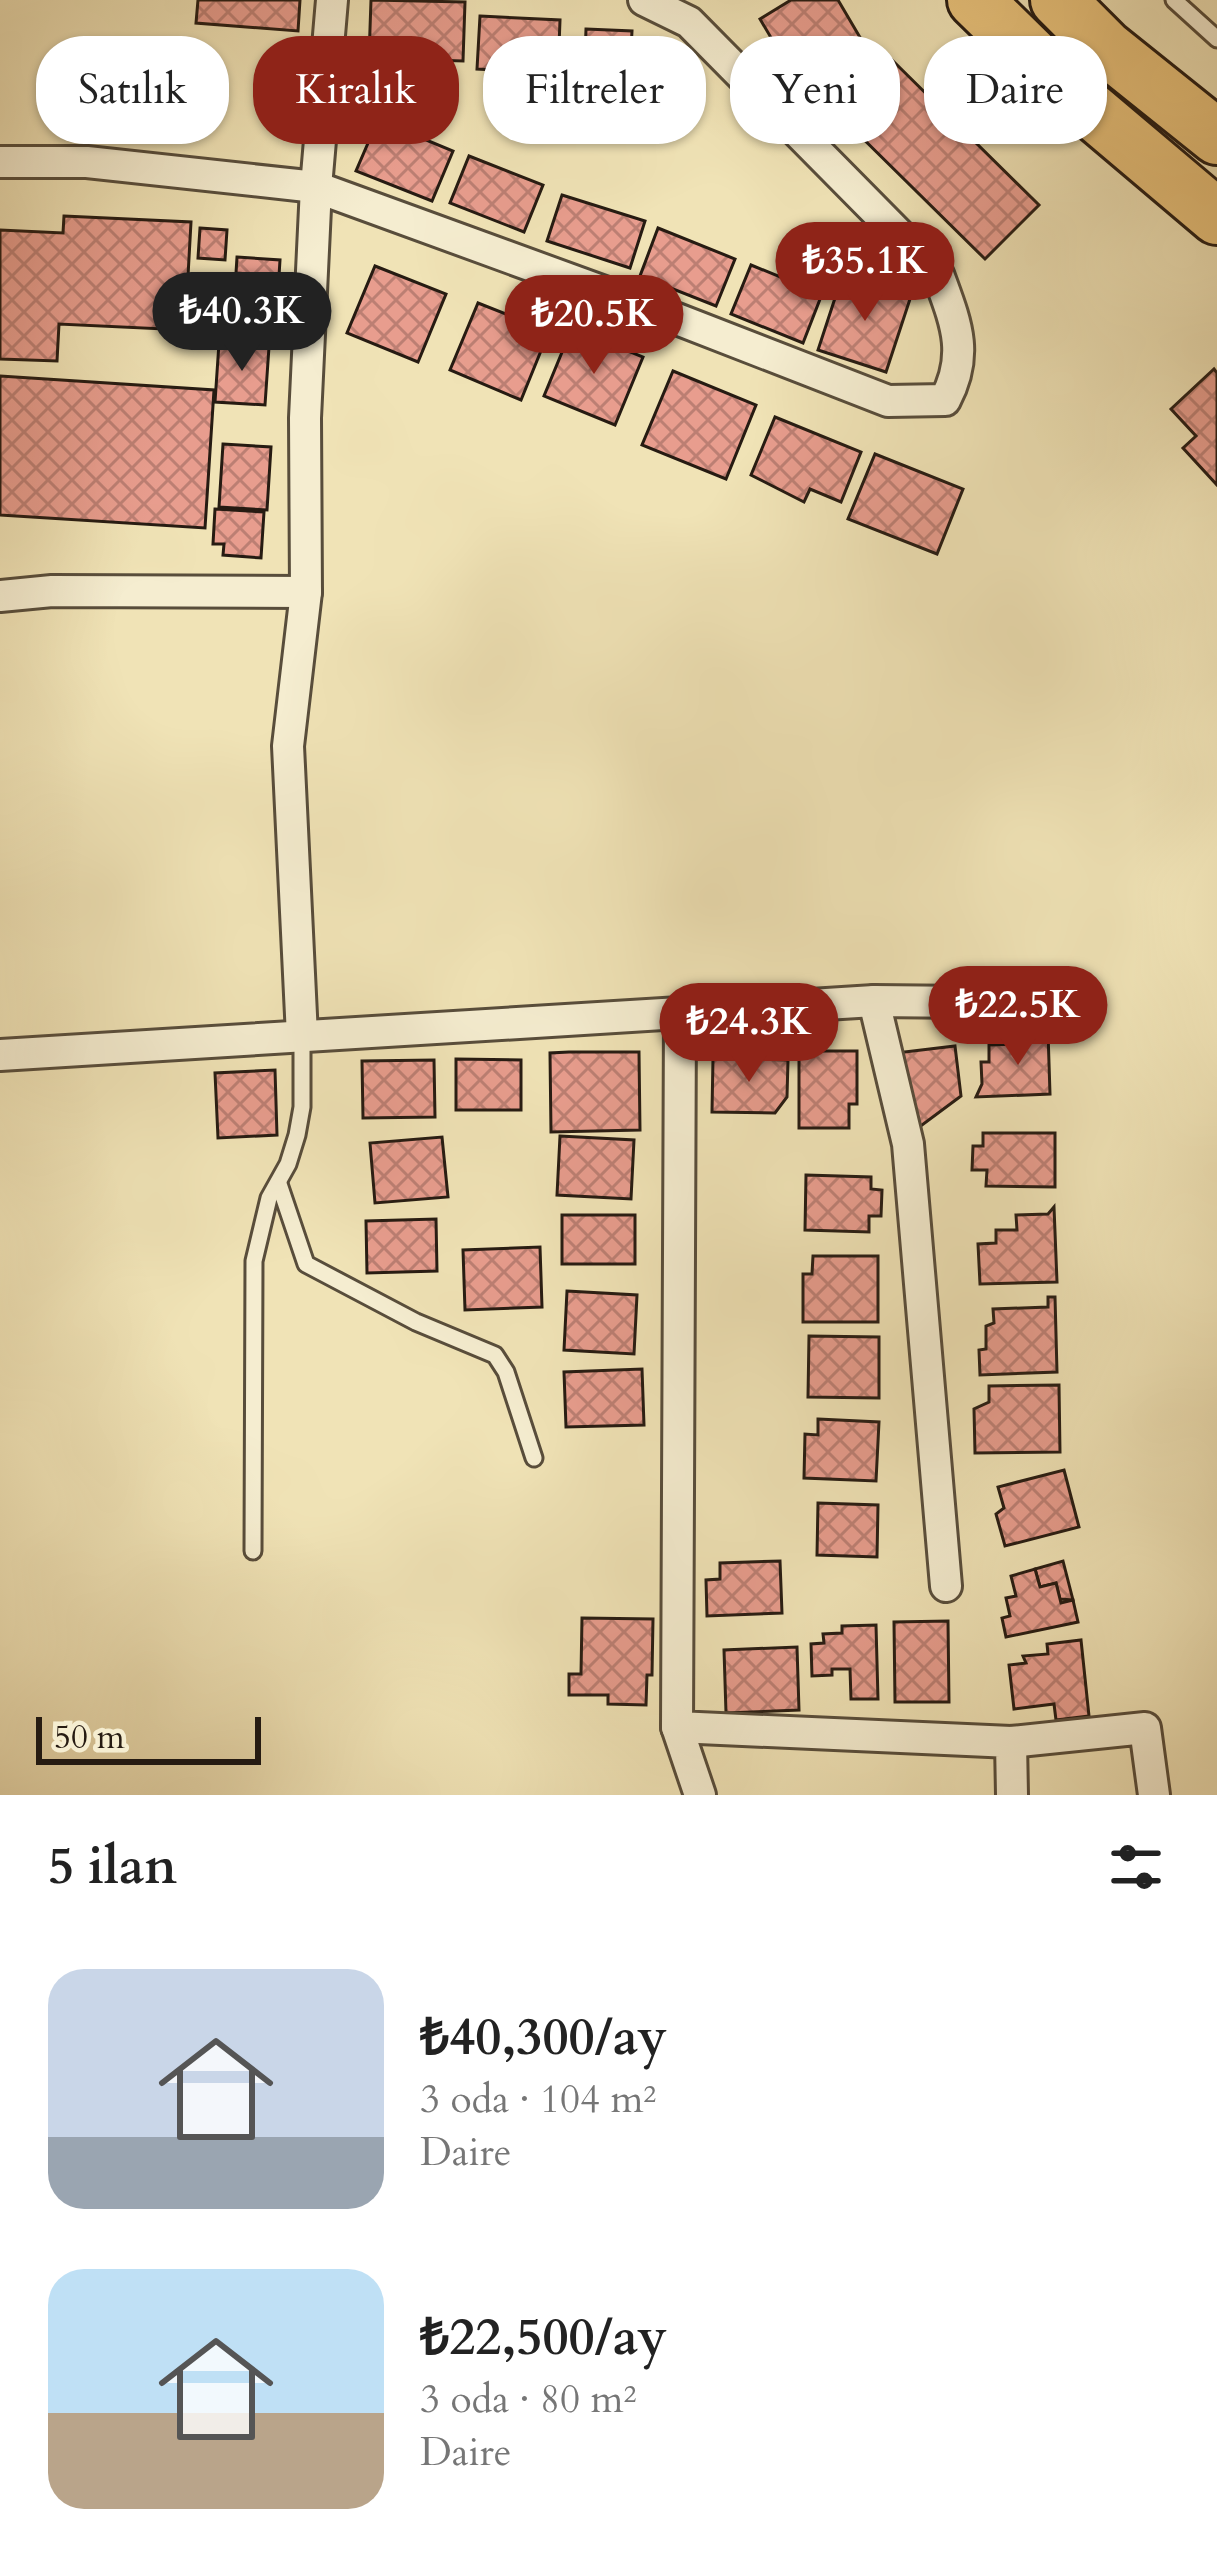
<!DOCTYPE html>
<html lang="tr">
<head>
<meta charset="utf-8">
<style>
  body { margin:0; font-family:Cardo,serif; background:#f2f2f2; color:#222; height:100vh; display:flex; flex-direction:column; font-size:45px; white-space:nowrap }
  * { box-sizing:border-box; margin:0 }
  p { font-size:39px; color:#767676 }
  .icon { flex:none; width:66px; height:66px; fill:none; stroke:currentColor; stroke-width:2; stroke-linecap:round; stroke-linejoin:round }
  .map { position:relative; height:1795px; overflow:hidden }
  .details { display:flex; flex-direction:column; background:#fff; flex:1 }
  .details>* { flex:none }
  .hud { position:absolute; left:36px; top:36px; width:1146px; height:108px; display:flex; gap:24px }
  .scale { position:absolute; left:36px; bottom:30px; width:225px; box-sizing:border-box; padding-left:12px; border:6px solid #261b12; border-top:0; font-size:33px; line-height:42px; white-space:nowrap; color:#261b12; -webkit-text-stroke:9px #f5edd0; paint-order:stroke }
  .price { position:absolute; translate:-50% -102px; padding:0 27px; border-radius:42px; background:#8f2418; color:#fff; font-size:39px; line-height:78px; filter:drop-shadow(0 3px 6px #0008) }
  .price::after { content:''; position:absolute; left:50%; top:72px; width:36px; height:27px; margin-left:-18px; background:inherit; clip-path:polygon(0 0,100% 0,50% 100%) }
  .price.on { background:#222; color:#fff }
  ul { padding:0; list-style:none }
  li { display:flex; align-items:center; gap:36px; height:300px; padding:0 48px }
  li span { display:grid; place-items:center; flex:none; width:336px; height:240px; border-radius:36px; color:#555 }
  li>.icon { margin-inline-start:auto }
  span .icon { width:144px; height:144px; fill:#fffc; stroke-width:1 }
  li b { font-size:51px }
  h2 { display:flex; justify-content:space-between; align-items:center; height:144px; padding:0 48px; font-size:51px }
  .tag { padding:0 42px; border-radius:48px; background:#fff; box-shadow:0 3px 9px #0004; font-size:42px; line-height:108px }
  .tag.on { background:#8f2418; color:#fff }
  .map>svg:first-child { display:block }
</style>
</head>
<body>
<div class="map">
<svg width="1217" height="1795" viewBox="0 0 1217 1795">
  <defs>
    <pattern id="building-cross-hatch" width="8" height="8" patternUnits="userSpaceOnUse" patternTransform="scale(3)"><rect width="8" height="8" fill="#e89d8e"/><path d="M0 0l8 8M0 8l8-8" fill="none" stroke="#bc7f73"/></pattern>
  </defs>
  <rect width="100%" height="100%" fill="#f0e3b6"/>
  <filter id="stains"><feTurbulence type="fractalNoise" baseFrequency=".00167" numOctaves="4"/><feColorMatrix values="0 0 0 0 .2 0 0 0 0 .09 0 0 0 0 .02 0 0 0 .5 -.17"/></filter>
  <radialGradient id="worn" r=".72"><stop offset=".6" stop-color="#630" stop-opacity="0"/><stop offset="1" stop-color="#630" stop-opacity=".3"/></radialGradient>
  <g fill="url(#building-cross-hatch)" stroke="#261b12" stroke-width="3">
    <path d="M198,0H300L298,31L196,23Z"/>
    <path d="M371,0L465,2L463,61L369,58Z"/>
    <path d="M791,0H838L878,68L812,107L760,19Z"/>
    <path d="M480,16L560,20L558,73L477,69Z"/>
    <path d="M586,29L632,31L629,88L584,86Z"/>
    <path d="M890,58L1039,205L985,259L837,113Z"/>
    <path d="M378,120L453,151L432,201L356,171Z"/>
    <path d="M469,156L543,185L524,232L450,203Z"/>
    <path d="M562,195L645,221L630,268L547,241Z"/>
    <path d="M64,216L191,222L185,330L59,324L57,361L0,359V230L63,233Z"/>
    <path d="M200,228L227,230L225,260L198,258Z"/>
    <path d="M658,228L735,259L716,306L640,276Z"/>
    <path d="M237,257L280,260L279,276L236,273Z"/>
    <path d="M751,265L822,294L803,343L731,314Z"/>
    <path d="M375,266L446,294L418,362L347,333Z"/>
    <path d="M848,276L911,296L886,372L818,350L837,292L842,293Z"/>
    <path d="M234,277L277,280V293L234,290Z"/>
    <path d="M231,292L277,295V309L230,306Z"/>
    <path d="M478,303L549,331L521,400L450,370Z"/>
    <path d="M228,309L272,312L269,342L226,339Z"/>
    <path d="M572,328L643,357L615,425L544,396Z"/>
    <path d="M219,343L269,347L265,405L215,402Z"/>
    <path d="M1214,369L1217,373V485L1183,448L1196,436L1171,409Z"/>
    <path d="M673,371L756,405L726,479L642,445Z"/>
    <path d="M0,376L214,390L205,528L0,515Z"/>
    <path d="M775,417L861,452L841,502L810,489L804,502L751,475Z"/>
    <path d="M223,444L271,447L267,510L219,507Z"/>
    <path d="M875,454L963,489L937,554L848,519Z"/>
    <path d="M215,509L264,512L261,558L223,555L224,544H213Z"/>
    <path d="M1048,1032L1050,1094L976,1097L982,1084L981,1062H989V1045L1016,1044L1015,1034Z"/>
    <path d="M955,1046L961,1096L914,1131L896,1053Z"/>
    <path d="M799,1051H857V1104H849V1128H799Z"/>
    <path d="M569,1052H639L640,1130L551,1132L550,1053Z"/>
    <path d="M713,1058L788,1060L787,1097L775,1113L712,1112Z"/>
    <path d="M456,1059L521,1060V1110H456Z"/>
    <path d="M434,1060L435,1117L363,1118L362,1061Z"/>
    <path d="M275,1070L277,1135L218,1138L215,1073Z"/>
    <path d="M983,1133H1055V1187L986,1186L987,1170H972L973,1146H983Z"/>
    <path d="M560,1136L634,1140L631,1199L557,1195Z"/>
    <path d="M442,1137L448,1197L375,1203L370,1143Z"/>
    <path d="M806,1175L871,1177V1189L882,1190L881,1216H869V1232L805,1230Z"/>
    <path d="M1054,1207L1057,1282L980,1284L978,1244L996,1243V1230H1017L1016,1215L1048,1214Z"/>
    <rect x="562" y="1215" width="73" height="49"/>
    <path d="M436,1219L437,1271L367,1273L366,1221Z"/>
    <path d="M540,1247L542,1307L465,1310L463,1250Z"/>
    <path d="M813,1256H878V1322H803V1274H812Z"/>
    <path d="M567,1291L637,1295L634,1354L564,1350Z"/>
    <path d="M1048,1297H1055L1057,1372L980,1375L979,1350L986,1349V1326L994,1323L993,1309L1048,1307Z"/>
    <path d="M809,1336L879,1337V1398L808,1397Z"/>
    <path d="M642,1369L644,1425L566,1427L564,1372Z"/>
    <path d="M1059,1385L1060,1452L975,1453L974,1409L989,1402V1386Z"/>
    <path d="M818,1419L879,1422L876,1481L804,1478L805,1434L818,1435Z"/>
    <path d="M1064,1470L1079,1527L1005,1546L996,1514L1004,1508L998,1487Z"/>
    <path d="M818,1503L878,1505L877,1557L817,1555Z"/>
    <path d="M780,1561L782,1613L707,1616L706,1580L720,1579V1563Z"/>
    <path d="M1063,1561L1073,1600L1060,1599L1056,1583L1040,1587L1035,1569Z"/>
    <path d="M1035,1569L1040,1587L1056,1583L1061,1603L1073,1600L1078,1622L1006,1637L1002,1618L1010,1616L1006,1598L1016,1596L1011,1576Z"/>
    <path d="M582,1618L653,1619L652,1675H647L646,1705L608,1704V1695H569V1674H581Z"/>
    <path d="M948,1621L949,1702H895L894,1622Z"/>
    <path d="M876,1625L878,1699H851L850,1669H832V1675L812,1676L811,1644L824,1643L823,1634L842,1633V1626Z"/>
    <path d="M1081,1640L1089,1716L1056,1720L1054,1704L1014,1709L1009,1665L1026,1663L1023,1656L1048,1654L1047,1644Z"/>
    <path d="M797,1647L799,1710L726,1713L724,1650Z"/>
  </g>
  <g fill="none" stroke-linecap="round" stroke-linejoin="round">
    <g stroke="#584d3b" stroke-width="21">
      <g id="lane">
        <path d="M1174,0L1217,39"/>
        <path d="M279,1184L306,1264L416,1322L495,1355L506,1372L534,1458"/>
        <path d="M253,1551L254,1261L269,1198L288,1164L297,1135L302,1107V1036"/>
      </g>
    </g>
    <g stroke="#584d3b" stroke-width="36">
      <g id="street">
        <path d="M0,162H87L316,187L659,312L888,401L945,400C970,353 955,321 938,274L689,22L644,0"/>
        <path d="M0,596L52,591L306,592"/>
        <path d="M874,1001L908,1144L946,1586"/>
        <path d="M680,1016L677,1727L1011,1742L1012,1795"/>
        <path d="M302,1036L288,746L306,592L305,418L316,187L332,0"/>
        <path d="M0,1055L874,1001L1072,1003"/>
        <path d="M677,1727L700,1795"/>
        <path d="M1011,1742L1145,1728L1154,1795"/>
      </g>
    </g>
    <g stroke="#261b12" stroke-width="60">
      <g id="highway">
        <path d="M975,0L1067,90L1217,217"/>
        <path d="M1058,0L1106,48L1217,137"/>
      </g>
    </g>
    <use href="#lane" stroke="#f5edd0" stroke-width="15"/>
    <use href="#street" stroke="#f5edd0" stroke-width="30"/>
    <use href="#highway" stroke="#e8c27b" stroke-width="54"/>
  </g>
  <rect width="100%" height="100%" filter="url(#stains)"/>
  <rect width="100%" height="100%" fill="url(#worn)"/>
</svg>
<div class="scale">50 m</div>
<b class="price" style="left:865px;top:324px">₺35.1K</b>
<b class="price on" style="left:242px;top:374px">₺40.3K</b>
<b class="price" style="left:594px;top:377px">₺20.5K</b>
<b class="price" style="left:1018px;top:1068px">₺22.5K</b>
<b class="price" style="left:749px;top:1085px">₺24.3K</b>
<div class="hud">
<a class="tag">Satılık</a>
<a class="tag on">Kiralık</a>
<a class="tag">Filtreler</a>
<a class="tag">Yeni</a>
<a class="tag">Daire</a>
</div>
</div>
<section class="details">
<h2>5 ilan<svg class="icon" aria-label="filters" viewBox="0 0 24 24"><path d="M4 7h16M4 17h16"/><circle cx="9" cy="7" r="2"/><circle cx="15" cy="17" r="2"/></svg></h2>
<ul>
<li><span style="background:linear-gradient(#c9d6e8 70%,#9aa5b1 0)"><svg class="icon" aria-label="home" viewBox="0 0 24 24"><path d="M3 11l9-7 9 7M6 9v11h12V9"/></svg></span><div><b>₺40,300/ay</b><p>3 oda · 104 m²</p><p>Daire</p></div></li>
<li><span style="background:linear-gradient(#bfe0f5 60%,#b9a48a 0)"><svg class="icon" aria-label="home" viewBox="0 0 24 24"><path d="M3 11l9-7 9 7M6 9v11h12V9"/></svg></span><div><b>₺22,500/ay</b><p>3 oda · 80 m²</p><p>Daire</p></div></li>
</ul>
</section>
</body>
</html>
